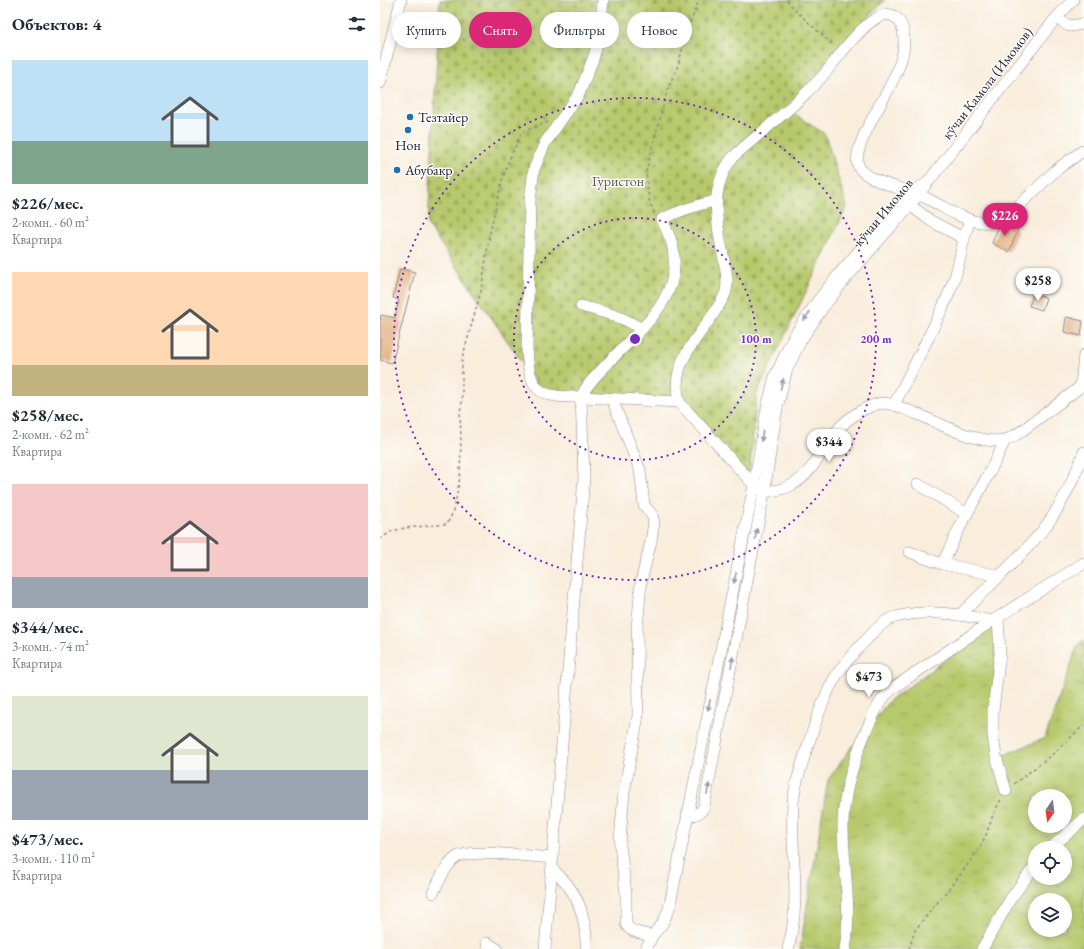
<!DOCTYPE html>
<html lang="ru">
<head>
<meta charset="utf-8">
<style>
  body { margin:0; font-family:"EB Garamond",serif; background:#f6f6f7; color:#1f2937; height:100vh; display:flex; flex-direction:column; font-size:15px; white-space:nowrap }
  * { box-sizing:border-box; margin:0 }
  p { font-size:13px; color:#747a83 }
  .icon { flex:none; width:22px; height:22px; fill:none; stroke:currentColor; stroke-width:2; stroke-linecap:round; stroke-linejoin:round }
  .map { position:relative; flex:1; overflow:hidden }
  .panel { display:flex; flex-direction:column; background:#fff; width:380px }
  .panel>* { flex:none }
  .banner { position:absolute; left:12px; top:12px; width:380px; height:36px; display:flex; gap:8px }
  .needle { width:26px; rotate:193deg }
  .buttons { position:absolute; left:648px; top:789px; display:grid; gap:8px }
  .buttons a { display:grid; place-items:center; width:44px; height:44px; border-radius:50%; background:#fff; box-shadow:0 2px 10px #0003; font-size:20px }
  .price { position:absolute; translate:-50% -34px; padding:0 9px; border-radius:14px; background:#fff; color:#222; font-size:13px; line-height:26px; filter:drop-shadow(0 1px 2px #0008) }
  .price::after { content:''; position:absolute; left:50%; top:24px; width:12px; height:9px; margin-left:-6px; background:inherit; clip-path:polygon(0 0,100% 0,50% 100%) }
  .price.active { background:#db2777; color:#fff }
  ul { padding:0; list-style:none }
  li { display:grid; align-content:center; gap:8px; height:212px; padding:0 12px }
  li span { display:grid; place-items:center; height:124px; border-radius:0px; color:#555 }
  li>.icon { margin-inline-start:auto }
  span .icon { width:72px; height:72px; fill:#fffc; stroke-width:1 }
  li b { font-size:17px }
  h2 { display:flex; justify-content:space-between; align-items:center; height:48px; padding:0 12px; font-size:17px }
  .pill { padding:0 14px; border-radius:18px; background:#fff; box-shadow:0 2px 10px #0003; font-size:14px; line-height:36px }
  .pill.active { background:#db2777; color:#fff }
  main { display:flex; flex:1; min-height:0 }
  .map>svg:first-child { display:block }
</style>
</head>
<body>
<main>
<section class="panel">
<h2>Объектов: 4<svg class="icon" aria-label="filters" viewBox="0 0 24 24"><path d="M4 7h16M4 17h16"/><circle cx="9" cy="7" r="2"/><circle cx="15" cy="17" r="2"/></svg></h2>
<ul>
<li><span style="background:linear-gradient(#bfe0f5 65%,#7fa58c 0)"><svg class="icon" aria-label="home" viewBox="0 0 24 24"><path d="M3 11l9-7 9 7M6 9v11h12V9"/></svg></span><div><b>$226/мес.</b><p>2-комн. · 60 m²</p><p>Квартира</p></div></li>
<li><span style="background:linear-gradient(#ffd9b3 75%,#c2b280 0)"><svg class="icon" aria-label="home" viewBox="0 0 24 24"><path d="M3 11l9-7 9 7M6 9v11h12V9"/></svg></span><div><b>$258/мес.</b><p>2-комн. · 62 m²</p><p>Квартира</p></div></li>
<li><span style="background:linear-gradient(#f6c9c9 75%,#9aa5b1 0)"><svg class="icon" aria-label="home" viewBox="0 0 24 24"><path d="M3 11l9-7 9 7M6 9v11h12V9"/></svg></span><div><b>$344/мес.</b><p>3-комн. · 74 m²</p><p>Квартира</p></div></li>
<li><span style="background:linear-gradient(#dfe7d0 60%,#9aa5b1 0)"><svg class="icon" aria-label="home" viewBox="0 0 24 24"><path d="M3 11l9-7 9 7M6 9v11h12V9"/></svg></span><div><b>$473/мес.</b><p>3-комн. · 110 m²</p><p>Квартира</p></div></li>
</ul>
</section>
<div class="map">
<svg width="704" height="949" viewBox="0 0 704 949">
  <defs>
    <pattern id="cemetery-stones" width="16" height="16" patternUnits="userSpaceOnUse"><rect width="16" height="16" fill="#b7c96c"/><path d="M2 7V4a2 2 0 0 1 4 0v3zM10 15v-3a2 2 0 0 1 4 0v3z" fill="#9dac5e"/></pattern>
    <pattern id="park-tufts" width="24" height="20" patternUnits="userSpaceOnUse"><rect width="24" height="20" fill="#b7c96c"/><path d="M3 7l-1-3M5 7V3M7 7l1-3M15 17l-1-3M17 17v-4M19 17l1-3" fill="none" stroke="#9dac5e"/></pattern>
    <pattern id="building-back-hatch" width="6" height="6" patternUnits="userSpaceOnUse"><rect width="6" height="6" fill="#e7b787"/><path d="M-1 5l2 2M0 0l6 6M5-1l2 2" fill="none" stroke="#c69d75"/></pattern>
  </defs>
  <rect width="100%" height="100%" fill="#fdfcf7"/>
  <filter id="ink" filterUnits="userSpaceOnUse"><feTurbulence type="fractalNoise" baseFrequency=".025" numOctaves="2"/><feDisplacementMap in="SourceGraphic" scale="8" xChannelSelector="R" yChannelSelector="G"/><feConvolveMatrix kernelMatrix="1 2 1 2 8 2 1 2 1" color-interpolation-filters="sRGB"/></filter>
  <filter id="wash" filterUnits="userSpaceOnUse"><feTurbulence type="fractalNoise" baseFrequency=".012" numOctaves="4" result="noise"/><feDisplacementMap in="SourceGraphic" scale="16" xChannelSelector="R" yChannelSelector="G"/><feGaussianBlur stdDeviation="0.9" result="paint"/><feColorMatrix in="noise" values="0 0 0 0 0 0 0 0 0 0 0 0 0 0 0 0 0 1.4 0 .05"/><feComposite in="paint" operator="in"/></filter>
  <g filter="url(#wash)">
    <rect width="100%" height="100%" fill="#f9eddc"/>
    <path fill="url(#cemetery-stones)" stroke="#6c7654" d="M60,0H505L405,108L445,134L467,207L377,393L369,476L295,402L165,396L48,225Z"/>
    <path fill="url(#park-tufts)" stroke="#6c7654" fill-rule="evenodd" d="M615,624L617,758L665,738L698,645L704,640V949H420L448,780L468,752L510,700ZM655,796H685V826H655ZM655,848H685V878H655ZM655,900H685V930H655Z"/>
    <g id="blocks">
      <g fill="url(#building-back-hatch)">
        <path d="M626,225L638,230L629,252L612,243L618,228Z"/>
        <path d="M20,269L35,272L12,363L0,360V321L1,315L15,318L19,300L13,298Z"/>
        <path d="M654,293L666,298L662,310L649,306Z"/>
        <path d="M686,317L703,321L701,336L684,332Z"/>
      </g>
    </g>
  </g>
  <g filter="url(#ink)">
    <use href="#blocks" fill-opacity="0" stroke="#8e888c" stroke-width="1"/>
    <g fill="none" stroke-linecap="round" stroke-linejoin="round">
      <g stroke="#8e888c" stroke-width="12">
        <g id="minor">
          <path d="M676,18L689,26L704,24"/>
          <path d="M0,83L21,0"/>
          <path d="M335,201C317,205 299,211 282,219C285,227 290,236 292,244C305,297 261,328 229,362C219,373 207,383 201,397L299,402L374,485L384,492C393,491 402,490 410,486C432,475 441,451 455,433C465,420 481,409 497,404C510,401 523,409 535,413C559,423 598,445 624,440C635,438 645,428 655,421C670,410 686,398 701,386H704"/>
          <path d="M530,205L551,221L583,238"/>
          <path d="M201,306C222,312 243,316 261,329"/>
          <path d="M701,386L704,355"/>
          <path d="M232,399L260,470L264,505L272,515L274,522L271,541L261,582L259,607L257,627L258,716L244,792L241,827L240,845L246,893V924C250,933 262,933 272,936L282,924L289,909L374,485L387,408L395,376L414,336L437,302L460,273L530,192L546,184"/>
          <path d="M299,402C290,363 315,342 334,313C338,306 344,299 346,291C349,279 345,267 343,255C336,220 329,187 353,157C387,126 426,99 454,62C464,49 498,4 515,17C523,22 524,33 524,42C524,55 518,70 512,82C505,99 469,151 479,167C487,182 529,190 544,197C551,200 556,204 563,207C571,213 581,216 590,220"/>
          <path d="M514,405C534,364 557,325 573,283C581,262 581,241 590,220C605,224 615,224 629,215L676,170L704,150"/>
          <path d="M538,484L587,514"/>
          <path d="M530,552L542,557L563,564"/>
          <path d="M620,576L563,564C580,520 607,483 625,440"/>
          <path d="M580,615C608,587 638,560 663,530C681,507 694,479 704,452"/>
          <path d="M618,618L620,654L613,710V736L616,756L626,791"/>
          <path d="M307,815C314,816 320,814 324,807L384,492L397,408L407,369L421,340L444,306L466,278L530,205L676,18L693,0"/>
          <path d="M671,848L704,819"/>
          <path d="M172,869C178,875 185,880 189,887C202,904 207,928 206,949"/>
          <path d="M53,893C59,882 65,865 77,857C91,848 153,857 173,858"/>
          <path d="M107,943L117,949"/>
          <path d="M165,949L204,478L201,397C161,397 150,395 147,351L150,200L154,169L165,143L199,94L213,59L219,38L223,0"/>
          <path d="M266,949L272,936"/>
          <path d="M408,949C422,899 410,854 413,804C414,786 421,768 426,751C435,725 443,696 458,673C466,661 477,649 488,638C494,632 500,624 508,620C538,607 581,614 612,621"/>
          <path d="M465,949C472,908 463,866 463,825C463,795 474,760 485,733C491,721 496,706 505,696C508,692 512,689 516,686L612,621L704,563"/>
          <path d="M602,949L631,898L655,866"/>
        </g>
      </g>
      <g stroke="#8e888c" stroke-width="1.5" stroke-dasharray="3 3" stroke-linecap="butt">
        <path d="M407,0L415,10L454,46"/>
        <path d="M274,213L269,200L266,171L288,88L298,65L308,29L319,0"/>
        <path d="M0,539L12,531L25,528L67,524L74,510L80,477L81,440L80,412L82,401V359L101,291L110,232L122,181L129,160L142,132L168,122"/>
        <path d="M634,784L674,753L704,725"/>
        <path d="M529,949L535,930L580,875L599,849L606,835L613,815L621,799"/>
      </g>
      <use href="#minor" stroke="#fff" stroke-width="11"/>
    </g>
    <defs><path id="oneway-solid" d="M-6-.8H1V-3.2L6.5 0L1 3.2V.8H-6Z"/></defs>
    <g fill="#9c9ca7">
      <use href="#oneway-solid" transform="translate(427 316) rotate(126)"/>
      <use href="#oneway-solid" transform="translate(402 384) rotate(-74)"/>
      <use href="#oneway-solid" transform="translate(382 436) rotate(99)"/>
      <use href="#oneway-solid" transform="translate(376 534) rotate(-80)"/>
      <use href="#oneway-solid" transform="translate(355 578) rotate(102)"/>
      <use href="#oneway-solid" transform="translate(352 662) rotate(-80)"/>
      <use href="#oneway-solid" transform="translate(329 705) rotate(102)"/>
      <use href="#oneway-solid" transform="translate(328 789) rotate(-79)"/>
    </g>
  </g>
  <g fill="none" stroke="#7b2cbf" stroke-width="2" stroke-dasharray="2 4">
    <circle cx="255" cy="339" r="121"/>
    <circle cx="255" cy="339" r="241"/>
  </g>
  <g fill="#1f6fb2" stroke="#fdfcf7" stroke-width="1.5">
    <circle cx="30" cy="117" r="4"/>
    <circle cx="28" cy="130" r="4"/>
    <circle cx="17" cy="170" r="4"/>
  </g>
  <g text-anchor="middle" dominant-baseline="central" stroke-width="3" stroke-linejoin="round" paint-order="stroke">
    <g font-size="14" fill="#22223b" stroke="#fdfcf7">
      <text transform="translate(607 83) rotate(-52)">кӯчаи Камола (Имомов)</text>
      <text transform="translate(503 212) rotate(-50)">кӯчаи Имомов</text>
    </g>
    <g font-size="14" fill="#22223b" stroke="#fdfcf7" text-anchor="start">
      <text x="38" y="117">Тезтайер</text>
      <text x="28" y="145" text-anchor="middle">Нон</text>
      <text x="25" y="170">Абубакр</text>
    </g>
    <g font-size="14" fill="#565c4c" stroke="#fdfcf7">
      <text x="238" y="181">Гуристон</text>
    </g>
  </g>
  <circle cx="255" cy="339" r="6" fill="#7b2cbf" stroke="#fdfcf7" stroke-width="2"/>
  <g font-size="12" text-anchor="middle" font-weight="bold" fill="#7b2cbf" stroke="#fdfcf7" stroke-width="3" stroke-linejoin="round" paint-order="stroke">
    <text x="376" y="343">100 m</text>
    <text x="496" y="343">200 m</text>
  </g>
</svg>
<div class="buttons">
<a><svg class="needle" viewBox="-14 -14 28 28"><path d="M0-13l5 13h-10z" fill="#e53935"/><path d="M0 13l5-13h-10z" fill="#747a83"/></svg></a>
<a><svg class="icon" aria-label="locate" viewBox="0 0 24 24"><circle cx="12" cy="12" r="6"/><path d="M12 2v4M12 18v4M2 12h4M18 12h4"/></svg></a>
<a><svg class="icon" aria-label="layers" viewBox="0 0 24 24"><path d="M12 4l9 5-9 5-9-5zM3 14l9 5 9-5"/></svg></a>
</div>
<b class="price active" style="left:625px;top:237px">$226</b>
<b class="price" style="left:658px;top:302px">$258</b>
<b class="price" style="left:449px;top:463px">$344</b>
<b class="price" style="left:489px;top:698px">$473</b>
<div class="banner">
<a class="pill">Купить</a>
<a class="pill active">Снять</a>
<a class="pill">Фильтры</a>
<a class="pill">Новое</a>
</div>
</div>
</main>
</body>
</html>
